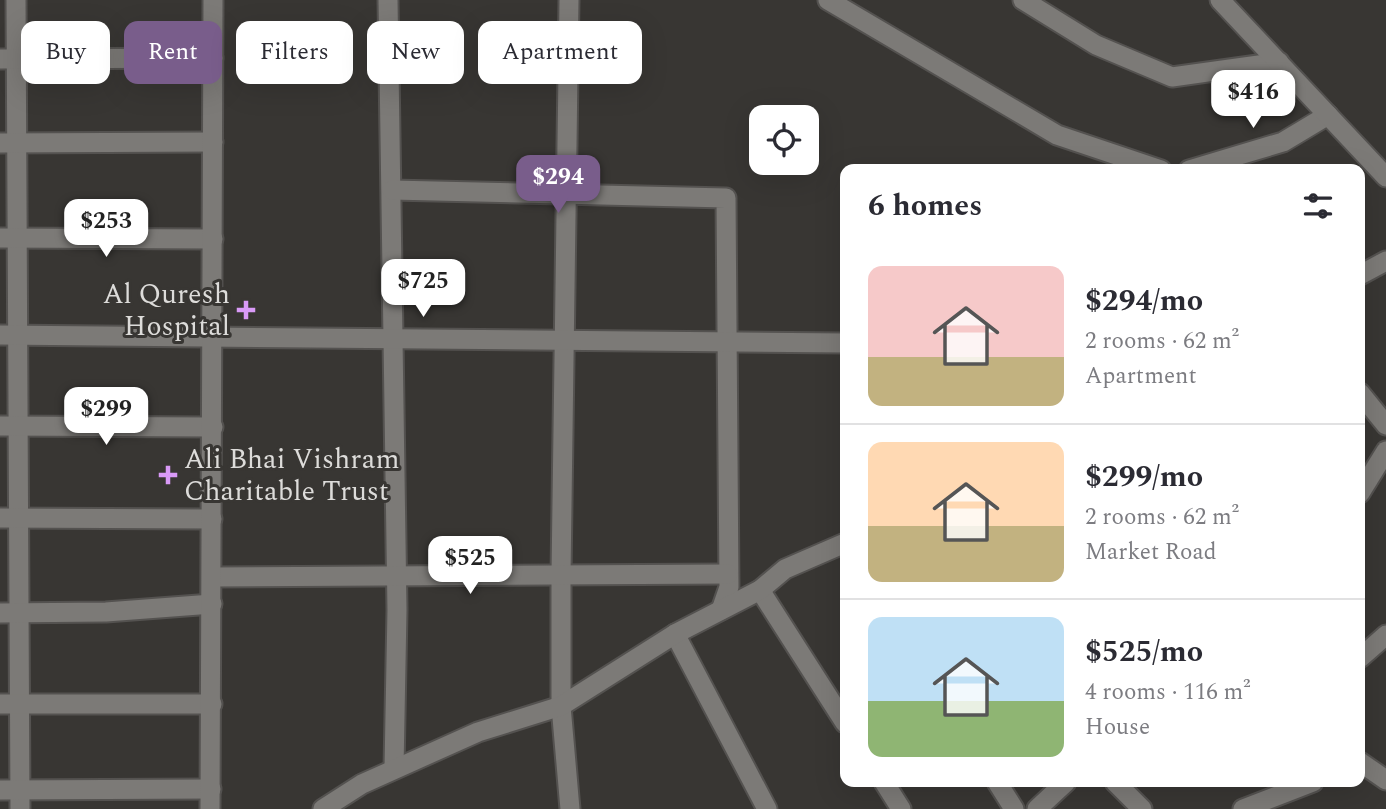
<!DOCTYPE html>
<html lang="en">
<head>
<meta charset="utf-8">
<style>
  body { margin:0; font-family:Spectral,serif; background:#f7f7f7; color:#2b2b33; height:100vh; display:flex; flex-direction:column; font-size:26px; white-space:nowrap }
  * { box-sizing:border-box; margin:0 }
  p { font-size:23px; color:#7c7c81 }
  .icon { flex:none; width:38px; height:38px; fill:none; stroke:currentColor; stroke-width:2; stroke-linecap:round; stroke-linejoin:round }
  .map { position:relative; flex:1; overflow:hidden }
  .drawer { position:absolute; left:840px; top:164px; width:525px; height:623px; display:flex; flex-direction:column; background:#fff; border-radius:14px; box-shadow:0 7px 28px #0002 }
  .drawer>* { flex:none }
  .top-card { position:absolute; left:21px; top:21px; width:665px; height:63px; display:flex; gap:14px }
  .fabs { position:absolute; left:749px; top:105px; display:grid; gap:14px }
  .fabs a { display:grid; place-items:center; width:70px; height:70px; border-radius:14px; background:#fff; box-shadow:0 7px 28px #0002; font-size:35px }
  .price { position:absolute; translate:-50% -60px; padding:0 16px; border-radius:14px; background:#fff; color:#222; font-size:23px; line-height:46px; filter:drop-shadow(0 2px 4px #0008) }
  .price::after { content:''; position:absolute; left:50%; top:42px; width:21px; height:16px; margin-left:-10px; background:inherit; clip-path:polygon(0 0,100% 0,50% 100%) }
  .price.active { background:#795d8b; color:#fff }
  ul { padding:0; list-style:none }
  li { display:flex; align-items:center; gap:21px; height:175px; padding:0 28px }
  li+li { border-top:2px solid #e1e1e2 }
  li span { display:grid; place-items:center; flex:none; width:196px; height:140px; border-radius:14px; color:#555 }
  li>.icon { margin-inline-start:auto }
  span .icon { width:84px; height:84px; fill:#fffc; stroke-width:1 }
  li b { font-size:30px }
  h2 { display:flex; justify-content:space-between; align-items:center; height:84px; padding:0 28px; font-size:30px }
  .pill { padding:0 24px; border-radius:14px; background:#fff; box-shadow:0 7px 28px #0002; font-size:24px; line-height:63px }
  .pill.active { background:#795d8b; color:#fff }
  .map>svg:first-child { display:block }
</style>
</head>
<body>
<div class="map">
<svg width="1386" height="809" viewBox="0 0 1386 809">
  <rect width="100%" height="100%" fill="#383633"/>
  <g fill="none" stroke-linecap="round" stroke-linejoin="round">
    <g stroke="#545250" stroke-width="23">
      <g id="minor">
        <path d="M16,0L20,809"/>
        <path d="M388,0L397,610L394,769"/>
        <path d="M569,0L561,575V706L570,809"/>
        <path d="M828,0L1057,135L1161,170"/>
        <path d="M1023,0L1096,45L1172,77L1279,62"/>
        <path d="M0,59L213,58"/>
        <path d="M0,143L213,142"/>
        <path d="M1189,170L1283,142L1328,115"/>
        <path d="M392,190L726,198L729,587L721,610"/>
        <path d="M0,238L213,239"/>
        <path d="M1360,393L1386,425"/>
        <path d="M0,426L213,427"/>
        <path d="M0,518L212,519"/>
        <path d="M212,577L728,574"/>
        <path d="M760,590L845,723"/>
        <path d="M0,613L106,612L212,604"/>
        <path d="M675,634L767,809"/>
        <path d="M1360,658L1386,635"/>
        <path d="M0,704H212"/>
        <path d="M1360,762L1386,780"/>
        <path d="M884,782L901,809"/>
        <path d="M997,782L1014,809"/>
        <path d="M1115,782L1142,809"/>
        <path d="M0,790L211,789"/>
        <path d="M1243,809L1313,782"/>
      </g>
    </g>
    <g stroke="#545250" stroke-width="23">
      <g id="tertiary">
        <path d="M1220,0L1386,177"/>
        <path d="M1360,275L1386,261"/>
        <path d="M0,335L845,343"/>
        <path d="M1360,493L1386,451"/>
        <path d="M210,809L213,0"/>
        <path d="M323,809L362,784L478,732L561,706L675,634L760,590L785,569L845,543"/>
        <path d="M1037,809L1066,782"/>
      </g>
    </g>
    <use href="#minor" stroke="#7c7a77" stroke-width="19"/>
    <use href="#tertiary" stroke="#7c7a77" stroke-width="19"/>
  </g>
  <g fill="#d99af7" stroke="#383633" stroke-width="2.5">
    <path d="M242.5 299.5h7v7h7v7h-7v7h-7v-7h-7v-7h7z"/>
    <path d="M164.5 464.5h7v7h7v7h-7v7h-7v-7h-7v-7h7z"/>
  </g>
  <g text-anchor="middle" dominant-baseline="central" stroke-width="6" stroke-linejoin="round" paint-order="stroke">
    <g font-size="28" fill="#dddcda" stroke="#383633" text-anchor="end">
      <text x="230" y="294">Al Quresh<tspan x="230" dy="32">Hospital</tspan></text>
      <text x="184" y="459" text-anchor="start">Ali Bhai Vishram<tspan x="184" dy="32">Charitable Trust</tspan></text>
    </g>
  </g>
</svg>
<div class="fabs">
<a><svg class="icon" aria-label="locate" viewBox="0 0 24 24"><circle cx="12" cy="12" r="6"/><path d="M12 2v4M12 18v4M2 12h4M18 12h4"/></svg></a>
</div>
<b class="price" style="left:1253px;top:130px">$416</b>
<b class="price active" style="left:558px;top:215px">$294</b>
<b class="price" style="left:106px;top:259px">$253</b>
<b class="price" style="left:423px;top:319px">$725</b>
<b class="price" style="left:106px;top:447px">$299</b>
<b class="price" style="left:470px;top:596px">$525</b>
<div class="top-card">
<a class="pill">Buy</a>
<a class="pill active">Rent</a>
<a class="pill">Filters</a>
<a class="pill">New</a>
<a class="pill">Apartment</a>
</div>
<section class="drawer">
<h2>6 homes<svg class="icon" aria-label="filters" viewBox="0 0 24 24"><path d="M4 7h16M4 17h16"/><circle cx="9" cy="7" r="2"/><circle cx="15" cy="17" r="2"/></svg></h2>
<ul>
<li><span style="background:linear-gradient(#f6c9c9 65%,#c2b280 0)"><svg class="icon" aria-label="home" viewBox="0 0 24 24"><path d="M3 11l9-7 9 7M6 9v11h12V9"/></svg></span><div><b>$294/mo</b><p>2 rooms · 62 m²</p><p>Apartment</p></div></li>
<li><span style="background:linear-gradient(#ffd9b3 60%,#c2b280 0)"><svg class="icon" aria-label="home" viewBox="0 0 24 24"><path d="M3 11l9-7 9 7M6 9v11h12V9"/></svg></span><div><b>$299/mo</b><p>2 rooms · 62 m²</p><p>Market Road</p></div></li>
<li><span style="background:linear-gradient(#bfe0f5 60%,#8fb573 0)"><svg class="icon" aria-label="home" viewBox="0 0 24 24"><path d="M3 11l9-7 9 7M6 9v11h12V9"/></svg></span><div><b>$525/mo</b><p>4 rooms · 116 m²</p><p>House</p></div></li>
</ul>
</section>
</div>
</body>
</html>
